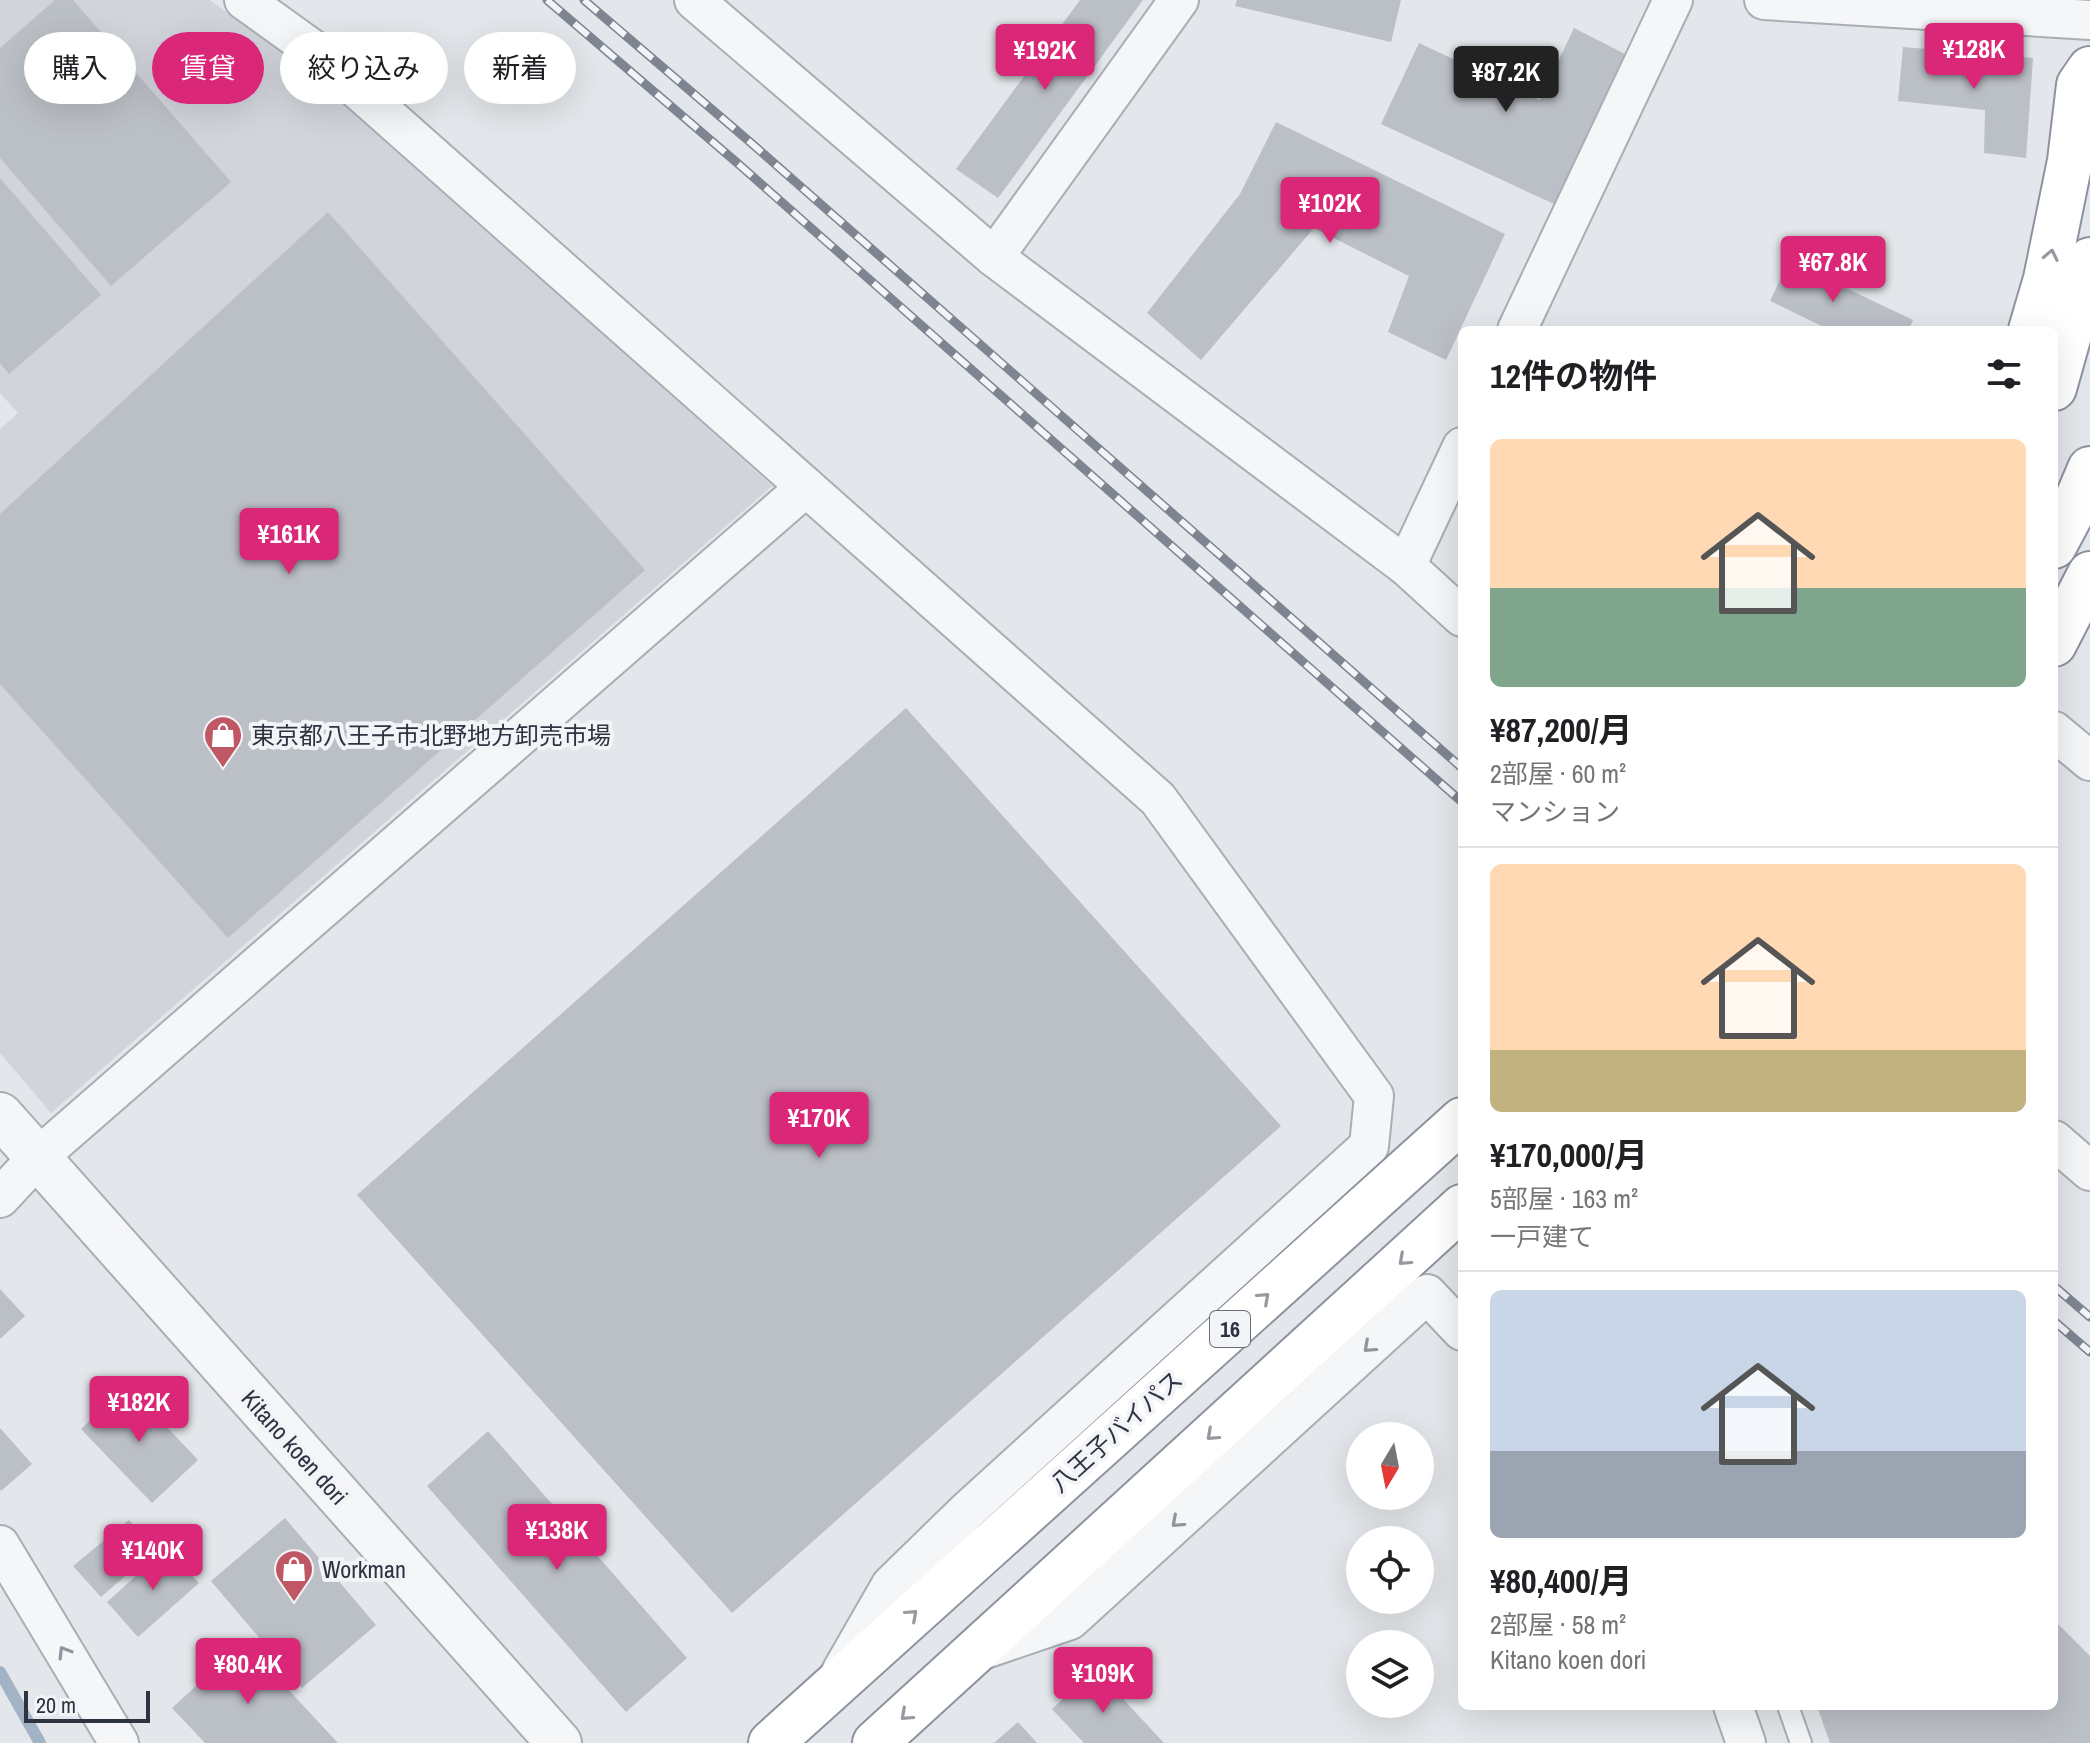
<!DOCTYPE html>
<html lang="ja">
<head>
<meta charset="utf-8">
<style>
  body { margin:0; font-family:"Archivo Narrow","Noto Sans JP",sans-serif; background:#f6f6f6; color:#202124; height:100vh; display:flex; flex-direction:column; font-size:30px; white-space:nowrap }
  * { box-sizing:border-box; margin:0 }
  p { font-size:26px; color:#757577 }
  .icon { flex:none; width:44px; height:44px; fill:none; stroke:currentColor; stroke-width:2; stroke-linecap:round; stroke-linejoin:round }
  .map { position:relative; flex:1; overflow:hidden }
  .panel { position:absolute; left:1458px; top:326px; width:600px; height:1384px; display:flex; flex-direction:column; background:#fff; border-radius:12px; box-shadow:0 8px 32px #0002 }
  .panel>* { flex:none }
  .guide { position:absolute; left:24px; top:32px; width:760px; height:72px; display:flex; gap:16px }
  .needle { width:52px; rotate:190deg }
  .buttons { position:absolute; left:1346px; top:1422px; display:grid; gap:16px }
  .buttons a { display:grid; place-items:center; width:88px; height:88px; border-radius:50%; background:#fff; box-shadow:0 8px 32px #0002; font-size:40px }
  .scale { position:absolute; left:24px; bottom:20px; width:126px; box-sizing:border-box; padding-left:8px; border:4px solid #2d3340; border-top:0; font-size:22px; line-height:28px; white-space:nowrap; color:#2d3340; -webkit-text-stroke:6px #f3f4f7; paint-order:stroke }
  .price { position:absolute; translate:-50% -68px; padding:0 18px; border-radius:8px; background:#db2777; color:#fff; font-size:26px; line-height:52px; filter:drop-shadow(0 2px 4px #0008) }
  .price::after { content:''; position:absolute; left:50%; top:48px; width:24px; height:18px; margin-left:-12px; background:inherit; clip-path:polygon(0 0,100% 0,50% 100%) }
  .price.current { background:#222; color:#fff }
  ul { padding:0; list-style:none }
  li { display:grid; align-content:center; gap:16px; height:424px; padding:0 32px }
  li+li { border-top:2px solid #e0e0e0 }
  li span { display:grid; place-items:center; height:248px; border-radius:12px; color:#555 }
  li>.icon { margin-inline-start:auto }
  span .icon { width:144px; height:144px; fill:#fffc; stroke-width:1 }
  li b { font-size:34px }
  h2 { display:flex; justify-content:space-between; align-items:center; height:96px; padding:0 32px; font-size:34px }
  .pill { padding:0 28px; border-radius:36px; background:#fff; box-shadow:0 8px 32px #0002; font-size:28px; line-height:72px }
  .pill.current { background:#db2777; color:#fff }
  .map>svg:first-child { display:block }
</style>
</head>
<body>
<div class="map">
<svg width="2090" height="1743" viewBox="0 0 2090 1743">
  <rect width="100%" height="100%" fill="#e3e6ea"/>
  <path fill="#d1d5db" d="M0,0H210L306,69L772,486L51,1113L0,1053V429L18,413L0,393Z"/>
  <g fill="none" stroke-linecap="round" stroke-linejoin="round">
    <path stroke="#a2b3c5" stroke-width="12" d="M0,1672L40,1743"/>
  </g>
  <g fill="#bbbfc6">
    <path d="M55,0H73L231,182L111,286L0,158V48Z"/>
    <path d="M1080,0H1143L998,198L956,169Z"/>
    <path d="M1237,0H1401L1391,42L1235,6Z"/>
    <path d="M1574,28L1625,54L1554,204L1381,124L1419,43L1540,100Z"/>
    <path d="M1903,47L2033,58L2026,158L1984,153L1985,110L1898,101Z"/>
    <path d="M1276,122L1505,234L1446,360L1388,332L1409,276L1314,228L1201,360L1147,313L1240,194Z"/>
    <path d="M0,178L101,295L9,374L0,363Z"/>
    <path d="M328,212L645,570L228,938L0,684V514Z"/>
    <path d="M1789,261L1913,320L1909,330H1830L1770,301Z"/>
    <path d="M906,708L1281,1126L732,1613L357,1195Z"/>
    <path d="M0,1289L25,1316L0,1339Z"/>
    <path d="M127,1385L198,1460L152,1503L81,1429Z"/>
    <path d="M0,1428L32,1464L1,1491L0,1489Z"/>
    <path d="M488,1431L687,1658L626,1712L427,1486Z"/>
    <path d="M285,1518L376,1625L302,1688L211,1581Z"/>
    <path d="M129,1520L155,1550L101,1597L73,1566Z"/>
    <path d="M167,1548L199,1583L138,1637L107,1602Z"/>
    <path d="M2054,1620L2090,1656V1743H1830L1817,1706H2054Z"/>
    <path d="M244,1642L338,1743H205L172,1708Z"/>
    <path d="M1095,1669L1164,1743H1084L1052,1709Z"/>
    <path d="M1018,1722L1037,1743H994Z"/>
  </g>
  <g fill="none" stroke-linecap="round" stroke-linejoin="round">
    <g stroke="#a9adb4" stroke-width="24">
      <path id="service" d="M1788,1706L1801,1743"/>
    </g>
    <g stroke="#a9adb4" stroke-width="42">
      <g id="minor">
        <path d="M244,0L312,49L1158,799L1374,1096L1369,1146L968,1510L891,1585L841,1672"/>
        <path d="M694,0L994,257L1406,566L1462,617"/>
        <path d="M1764,0L2090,20"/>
        <path d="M994,257L1179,0"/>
        <path d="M1517,330L1673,0"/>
        <path d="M1406,566L1462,447"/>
        <path d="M2054,731L2090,761"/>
        <path d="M2054,1140L2090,1171"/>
        <path d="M0,1198L37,1158L806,487"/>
        <path d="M0,1545L119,1743"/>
        <path d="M976,1652L1070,1620L1427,1294L1462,1331"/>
        <path d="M1733,1706L1746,1743"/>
      </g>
    </g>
    <g stroke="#a9adb4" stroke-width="48">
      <path id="tertiary" d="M0,1115L559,1743"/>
    </g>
    <g stroke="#8c939f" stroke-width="48">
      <g id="trunk">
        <path d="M2031,330L2046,279L2070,161L2079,85L2090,69"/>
        <path d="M2054,388L2090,260"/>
        <path d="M2054,546L2071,514L2090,469"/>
        <path d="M2054,644L2090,574"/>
        <path d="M771,1743L1462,1120"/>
        <path d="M875,1743L1462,1207"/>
      </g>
    </g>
    <use href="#service" stroke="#f5f6f8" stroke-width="20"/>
    <use href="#minor" stroke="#f5f6f8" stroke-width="38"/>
    <use href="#tertiary" stroke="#f5f6f8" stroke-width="44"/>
    <use href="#trunk" stroke="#fff" stroke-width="44"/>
    <g stroke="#7e8591" stroke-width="9">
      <g id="rail">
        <path d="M547,0L735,161L1462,802"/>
        <path d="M584,0L750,142L1462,768"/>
        <path d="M2054,1286L2090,1317"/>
        <path d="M2054,1321L2090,1352"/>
      </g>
    </g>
    <use href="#rail" stroke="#f3f4f7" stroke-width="6" stroke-dasharray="18" stroke-linecap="butt"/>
  </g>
  <defs><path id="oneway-chevron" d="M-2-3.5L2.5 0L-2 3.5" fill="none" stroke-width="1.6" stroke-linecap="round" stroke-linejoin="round" transform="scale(2)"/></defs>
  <g stroke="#9699a0">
    <use href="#oneway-chevron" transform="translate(2051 255) rotate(-78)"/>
    <use href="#oneway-chevron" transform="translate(1404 1260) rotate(138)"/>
    <use href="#oneway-chevron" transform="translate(1264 1298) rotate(-42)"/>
    <use href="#oneway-chevron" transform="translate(1212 1435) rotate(138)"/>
    <use href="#oneway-chevron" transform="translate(912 1615) rotate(-42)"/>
    <use href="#oneway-chevron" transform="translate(906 1715) rotate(138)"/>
  </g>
  <g stroke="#91949c">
    <use href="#oneway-chevron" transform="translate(1369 1347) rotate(138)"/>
    <use href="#oneway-chevron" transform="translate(1177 1522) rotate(138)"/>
    <use href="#oneway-chevron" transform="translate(64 1652) rotate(-121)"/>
  </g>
  <defs>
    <g id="shop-pin" transform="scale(2)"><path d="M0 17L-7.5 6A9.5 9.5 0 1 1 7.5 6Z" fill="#c05765" stroke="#f3f4f7"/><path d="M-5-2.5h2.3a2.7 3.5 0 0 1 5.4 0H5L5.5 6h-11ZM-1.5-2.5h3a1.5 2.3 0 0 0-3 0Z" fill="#fff"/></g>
  </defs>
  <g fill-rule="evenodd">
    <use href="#shop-pin" x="223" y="735"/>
    <use href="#shop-pin" x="294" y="1569"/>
  </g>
  <g text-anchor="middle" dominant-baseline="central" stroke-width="8" stroke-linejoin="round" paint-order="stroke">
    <rect fill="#f3f4f7" stroke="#686d77" stroke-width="2" x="1210" y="1311" width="40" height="36" rx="6"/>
    <g font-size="22" font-weight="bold" fill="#2d3340">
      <text x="1230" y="1329">16</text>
    </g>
    <g font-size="24" fill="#2d3340" stroke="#f3f4f7" text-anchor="start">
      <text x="251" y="735">東京都八王子市北野地方卸売市場</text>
      <text x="322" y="1569">Workman</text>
    </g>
    <g font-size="24" fill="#2d3340" stroke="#f3f4f7">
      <text transform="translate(1116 1431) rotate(-42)">八王子バイパス</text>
      <text transform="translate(295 1447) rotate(48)">Kitano koen dori</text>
    </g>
  </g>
</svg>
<div class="buttons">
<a><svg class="needle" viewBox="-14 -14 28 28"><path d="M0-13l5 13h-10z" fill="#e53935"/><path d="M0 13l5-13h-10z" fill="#757577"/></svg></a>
<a><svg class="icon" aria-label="locate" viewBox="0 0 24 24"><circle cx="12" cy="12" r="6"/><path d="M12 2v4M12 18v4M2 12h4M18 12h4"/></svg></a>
<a><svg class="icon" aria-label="layers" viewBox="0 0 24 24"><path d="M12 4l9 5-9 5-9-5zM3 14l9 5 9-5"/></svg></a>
</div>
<div class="scale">20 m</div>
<b class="price" style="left:1974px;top:91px">¥128K</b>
<b class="price" style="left:1045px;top:92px">¥192K</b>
<b class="price current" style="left:1506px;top:114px">¥87.2K</b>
<b class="price" style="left:1330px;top:245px">¥102K</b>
<b class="price" style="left:1833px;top:304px">¥67.8K</b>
<b class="price" style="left:289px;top:576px">¥161K</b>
<b class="price" style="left:819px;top:1160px">¥170K</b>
<b class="price" style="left:139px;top:1444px">¥182K</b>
<b class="price" style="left:557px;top:1572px">¥138K</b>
<b class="price" style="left:153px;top:1592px">¥140K</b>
<b class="price" style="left:248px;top:1706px">¥80.4K</b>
<b class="price" style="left:1103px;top:1715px">¥109K</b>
<div class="guide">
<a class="pill">購入</a>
<a class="pill current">賃貸</a>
<a class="pill">絞り込み</a>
<a class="pill">新着</a>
</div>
<section class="panel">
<h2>12件の物件<svg class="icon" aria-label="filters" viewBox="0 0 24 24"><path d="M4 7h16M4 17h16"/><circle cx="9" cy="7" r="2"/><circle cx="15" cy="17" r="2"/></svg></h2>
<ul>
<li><span style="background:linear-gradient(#ffd9b3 60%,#7fa58c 0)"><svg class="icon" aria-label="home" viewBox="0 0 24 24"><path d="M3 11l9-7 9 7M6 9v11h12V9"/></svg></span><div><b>¥87,200/月</b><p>2部屋 · 60 m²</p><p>マンション</p></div></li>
<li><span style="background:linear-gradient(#ffd9b3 75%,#c2b280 0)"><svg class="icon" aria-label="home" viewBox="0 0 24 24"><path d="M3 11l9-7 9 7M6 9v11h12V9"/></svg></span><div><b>¥170,000/月</b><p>5部屋 · 163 m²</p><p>一戸建て</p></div></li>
<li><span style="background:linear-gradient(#c9d6e8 65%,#9aa5b1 0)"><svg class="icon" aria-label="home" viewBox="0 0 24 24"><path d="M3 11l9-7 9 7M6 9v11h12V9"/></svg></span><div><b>¥80,400/月</b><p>2部屋 · 58 m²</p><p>Kitano koen dori</p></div></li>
</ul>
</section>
</div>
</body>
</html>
